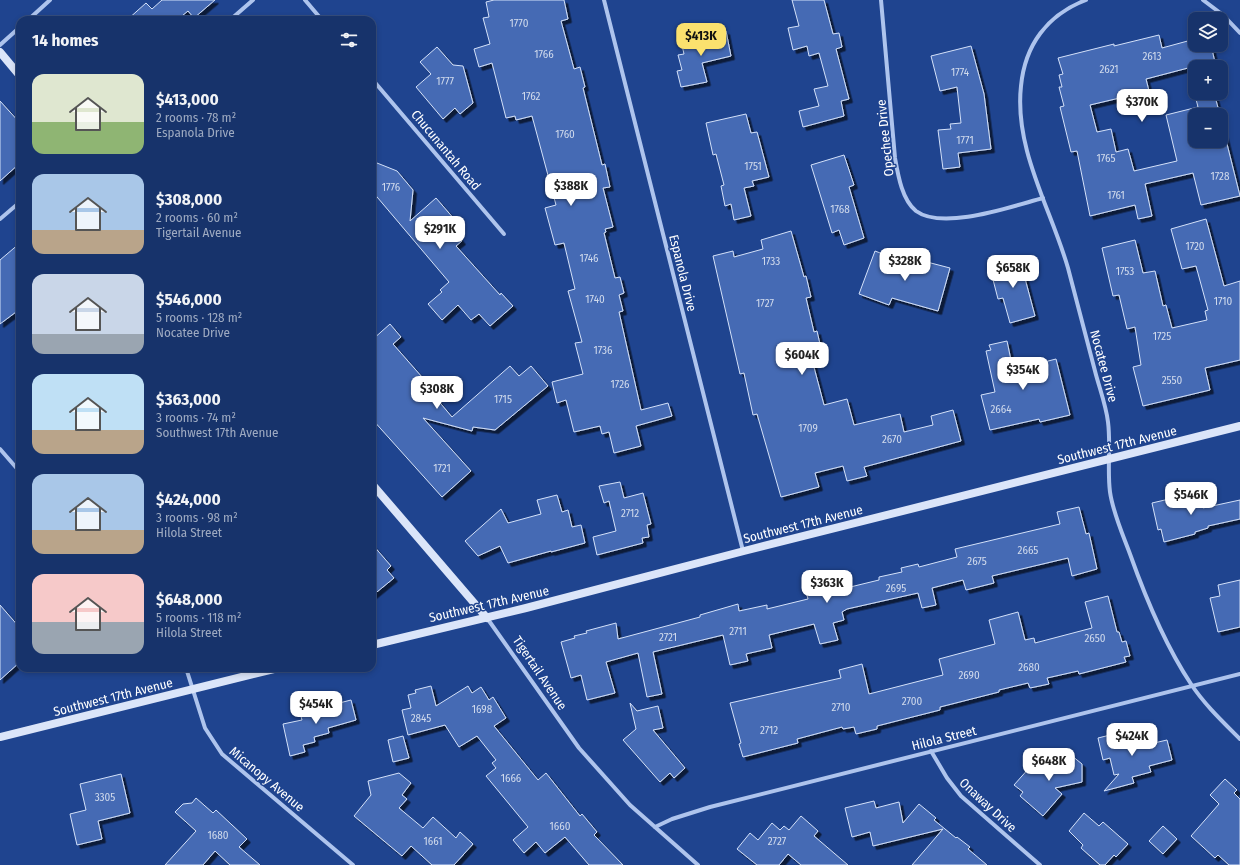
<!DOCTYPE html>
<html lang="en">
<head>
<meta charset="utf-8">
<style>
  body { margin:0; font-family:"Fira Sans Condensed",sans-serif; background:#203b71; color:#f1f3f6; height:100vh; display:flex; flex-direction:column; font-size:15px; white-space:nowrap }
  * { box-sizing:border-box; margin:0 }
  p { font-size:13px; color:#9eaac1 }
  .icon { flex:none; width:22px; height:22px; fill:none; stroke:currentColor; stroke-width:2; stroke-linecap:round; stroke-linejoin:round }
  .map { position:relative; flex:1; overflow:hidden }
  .side { position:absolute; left:16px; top:16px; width:360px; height:656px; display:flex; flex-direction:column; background:#17336b; border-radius:12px; box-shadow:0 2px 6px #0003,0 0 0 1px #364e7e }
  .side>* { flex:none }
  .controls { position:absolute; left:1188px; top:12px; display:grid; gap:8px }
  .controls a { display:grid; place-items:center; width:40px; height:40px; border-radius:8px; background:#17336b; box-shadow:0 2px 6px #0003,0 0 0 1px #364e7e; font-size:20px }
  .price { position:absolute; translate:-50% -34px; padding:0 9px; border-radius:8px; background:#fff; color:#222; font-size:13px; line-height:26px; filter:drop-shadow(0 1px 2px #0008) }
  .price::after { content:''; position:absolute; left:50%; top:24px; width:12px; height:9px; margin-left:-6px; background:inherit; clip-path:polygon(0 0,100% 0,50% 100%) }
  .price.active { background:#fbe16e; color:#111 }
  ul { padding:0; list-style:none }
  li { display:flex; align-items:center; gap:12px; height:100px; padding:0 16px }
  li span { display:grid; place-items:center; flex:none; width:112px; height:80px; border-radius:12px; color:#555 }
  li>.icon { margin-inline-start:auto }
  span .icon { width:48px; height:48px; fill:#fffc; stroke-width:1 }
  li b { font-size:17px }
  h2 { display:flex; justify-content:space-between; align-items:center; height:48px; padding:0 16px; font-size:17px }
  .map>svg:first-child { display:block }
</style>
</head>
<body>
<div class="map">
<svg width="1240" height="865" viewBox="0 0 1240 865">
  <defs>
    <filter id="shadow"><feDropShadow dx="3.5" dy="3.5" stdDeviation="0" flood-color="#0009"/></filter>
  </defs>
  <rect width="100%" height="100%" fill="#1f448f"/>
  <g fill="#446ab4" stroke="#d4e1f9" fill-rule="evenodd" filter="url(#shadow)">
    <path d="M162,0H215L194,18L188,11L177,20H127L146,3L152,9Z"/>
    <path d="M494,0H564L568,19L561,21L574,69L580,67L585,87L583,88L602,165L605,164L610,187L603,188L613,227L605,229L606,232L604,233L615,278L620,277L624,293L619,295L623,311L619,312L641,410L668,403L672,416L636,426L641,446L614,453L609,432L602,434L600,426L574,432L566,400L557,403L552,382L583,374L575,343L582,342L568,291L575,289L564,243L555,245L545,208L556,205L532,116L516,120L515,116L506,118L492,63L479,67L474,49L490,44L483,18L489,17L486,2Z"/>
    <path d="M792,0H824L833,34L839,33L842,47L836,49L849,99L841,101L844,116L803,127L799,111L819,106L814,89L828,86L819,53L809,56L807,46L793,50L788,28L799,26Z"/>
    <path d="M726,31L731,56L702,63L707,82L681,87L677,71L682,70L678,55L684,54L681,41Z"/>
    <path d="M1159,35L1162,48L1195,39V45H1211L1216,67H1195V93H1214L1220,115H1195V141H1221V120L1240,196L1201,205L1193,173L1145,184L1152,216L1138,219L1135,205L1090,216L1077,151L1071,152L1060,107L1064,106L1059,87H1062L1059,75L1063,74L1058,58L1114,44V46ZM1188,68L1198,107L1166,115L1177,161L1134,171L1128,149L1116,152L1111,129L1097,132L1090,105L1149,91L1146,79Z"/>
    <path d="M971,46L984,94L991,149L958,153L960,167L943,169L938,130L951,129L950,124L961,123L957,87L940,91L931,56Z"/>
    <path d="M437,47L453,65L463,66L473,103L460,114L455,108L443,119L416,87L431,74L420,62Z"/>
    <path d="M0,101L20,123V163L0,181Z"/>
    <path d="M746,114L751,133L757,132L769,177L752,181L754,186L744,188L751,216L734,220L731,204L725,206L721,186L724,185L716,154L713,155L706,123Z"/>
    <path d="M844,155L854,185L849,187L864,238L844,245L839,230L832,233L811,165Z"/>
    <path d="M372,161L397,171L413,190L410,221L436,198L455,220L449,225L462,241L456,246L500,295L501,293L513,306L490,326L479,314L471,320L458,305L442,320L428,304L442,292L440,290L449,282L372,191Z"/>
    <path d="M1206,219L1224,286L1240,281V360L1205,368L1210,390L1143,406L1133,367L1141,365L1135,327L1127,329L1119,295L1113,296L1102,248L1135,240L1143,273L1155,271L1163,306L1166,305L1172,328L1207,320L1205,311L1208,310L1196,266L1182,269L1171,229Z"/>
    <path d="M791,231L804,277L806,276L811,297L806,298L814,332L817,331L822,353L811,356L824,405L847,399L854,425L900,414L904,432L933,425L931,416L953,410L961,441L864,467L867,476L847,481L843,466L815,473L819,487L781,497L757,414L753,415L744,373L740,374L713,256L733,251L734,257L763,249L761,240Z"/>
    <path d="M20,243V309L0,324V260Z"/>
    <path d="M875,251L914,266L915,262L927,265V262L950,268L938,311L892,298L889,305L859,294Z"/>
    <path d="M1019,256L1035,316L1010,323L1003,298L998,299L989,264Z"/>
    <path d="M390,324L401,337L393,344L422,377L420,379L452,417L510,366L519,376L531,366L548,386L495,430L473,427L472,431L423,418L471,471L442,497L372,419V340Z"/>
    <path d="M1007,341L1013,370L1056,359L1070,415L1040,422L1039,419L990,430L981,395L995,392L986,351L991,350L989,345Z"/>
    <path d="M620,482L624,498L643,493L651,524L647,525L649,537L642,538L643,543L597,555L593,537L616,531L609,501L604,503L599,486Z"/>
    <path d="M1199,492L1203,508L1240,500V519L1208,526V528L1195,532V534L1164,542L1161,529L1158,530L1152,503Z"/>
    <path d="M557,495L562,512L568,510L572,527L581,525L585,543L551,552V551L508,563L500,546L478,556L465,541L501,509L508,523L541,514L537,500Z"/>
    <path d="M1079,507L1086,534L1089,533L1097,569L1072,576L1068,558L992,576L994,583L966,590L963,580L932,588L936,605L922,608L918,593L847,609L842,612L844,620L833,623L838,640L820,644L814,624L769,635L772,648L746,654L748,661L730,665L723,635L653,652L662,694L647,697L638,653L606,662L615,693L587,700L581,675L571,678L561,642L575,638L574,636L587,633L586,631L616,623L618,639L700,617V615L738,604L739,611L767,605V609L808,599L805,587L839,578L842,589L879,580V577L902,572L901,568L918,564L919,567L957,557L955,549L1060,524L1057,512Z"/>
    <path d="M372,544L391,566L387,570L394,578L372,596Z"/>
    <path d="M1240,580V627L1218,632L1210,598L1220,596L1218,585Z"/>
    <path d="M1108,596L1117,632H1119L1122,642L1126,641L1130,656L1124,657L1126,662L1079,674L1078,671L1047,678L1049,684L1030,688L1028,683L999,690V692L940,707V710L877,726V729L856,734L854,727L843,729L842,727L797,739L798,743L743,757L739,744L741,743L730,703L841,678L839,670L862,664L869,694L943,675L939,659L995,644L989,620L1018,612L1025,640L1034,638L1035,643L1092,628L1085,602Z"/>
    <path d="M0,605L20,628V662L0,680Z"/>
    <path d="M431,686L436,706L468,686L472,693L481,687L489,700L493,697L506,718L494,726L538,780L546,773L580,816L582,814L597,832L594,835L623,865H589L565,837L545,853L536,842L524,853L513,840L528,827L486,776L496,768L492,763L496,760L477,736L459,747L445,725L408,735L402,710L411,708L408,695L416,693L415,690Z"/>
    <path d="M351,700L356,720L328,728L329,733L314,737L315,742L303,745L305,752L290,756L283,724L302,720L300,713Z"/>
    <path d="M630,703L637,711L658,706L663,728L653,730L685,768L674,778L670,773L660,782L623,740L636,729Z"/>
    <path d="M1122,732L1125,744L1152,737L1154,743L1167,740L1172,760L1149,766L1151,772L1132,777L1134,783L1104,791L1119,774L1114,775L1110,758L1103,760L1098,738Z"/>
    <path d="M403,736L409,758L393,762L388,740Z"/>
    <path d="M1066,751L1082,764V782L1055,788L1062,794L1043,816L1020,796L1023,792L1014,785L1030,767L1034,770L1044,757L1053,766Z"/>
    <path d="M399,773L411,783L402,795L407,799L399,808L423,828L433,817L456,838L460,832L473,844L454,865H432L411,846L402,856L354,816L371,795L368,781Z"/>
    <path d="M121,774L130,813L98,821L102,839L77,845L70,814L86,810L80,784Z"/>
    <path d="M1225,779L1237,790L1234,793L1240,799V865H1229L1218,855L1215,858L1191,836L1219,804L1210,795Z"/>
    <path d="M196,798L213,813L216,810L247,839L239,847L260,865H230L215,851L203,865H165L196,831L175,812L183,804L192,803Z"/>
    <path d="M874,801L876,808L899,802L903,823L919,804L936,818L934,820L956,838L957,837L970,847L968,849L987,865H912L943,829L873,846L870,832L852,837L845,808Z"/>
    <path d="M1084,813L1099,826L1103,822L1128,844L1116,857L1114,855L1105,865H1100L1081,848L1083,845L1069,831Z"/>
    <path d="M801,816L818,831L814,836L848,865H801L788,854L779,865H757L737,849L750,833L758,840L772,823L780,830L784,826L789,830Z"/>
    <path d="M1163,826L1177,839L1163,854L1149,841Z"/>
  </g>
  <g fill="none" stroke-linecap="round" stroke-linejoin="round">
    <g stroke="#aec4ed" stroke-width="4">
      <path d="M305,0L322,20"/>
      <path d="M604,0L743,551"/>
      <path d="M881,0L895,158C898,175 902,200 916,211C943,231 1013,206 1043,198"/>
      <path d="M1086,0C1047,15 1025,45 1021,86C1014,149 1051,209 1068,268C1077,302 1086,336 1095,371C1099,387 1106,405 1108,422C1111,445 1107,469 1110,492C1113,513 1123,535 1130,554C1146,599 1165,645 1191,684C1204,704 1223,722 1240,739"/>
      <path d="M1203,0L1223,15L1240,33"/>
      <path d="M28,20L50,0"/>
      <path d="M230,20L253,0"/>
      <path d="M0,45L20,27"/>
      <path d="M372,79L504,234"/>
      <path d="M0,219L20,202"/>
      <path d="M0,449L20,472"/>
      <path d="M487,618L579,748L630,805L698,865"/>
      <path d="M186,668L205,728L222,754L353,865"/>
      <path d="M931,751L947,778L961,796L1040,865"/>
      <path d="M655,827L672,819L710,807L1240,674"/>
    </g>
    <g stroke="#dbe5f9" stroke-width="8">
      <path d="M0,52L20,76"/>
      <path d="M372,484L487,618"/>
      <path d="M372,645L526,608L744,551L1240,426"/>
      <path d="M0,737L278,668"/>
    </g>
  </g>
  <g text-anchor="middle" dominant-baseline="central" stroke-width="3" stroke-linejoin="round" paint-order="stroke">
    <g font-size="11" fill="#d0daec">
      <text x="519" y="23">1770</text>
      <text x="544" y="54">1766</text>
      <text x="1152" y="56">2613</text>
      <text x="1109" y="69">2621</text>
      <text x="960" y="72">1774</text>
      <text x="445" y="81">1777</text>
      <text x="531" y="96">1762</text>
      <text x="565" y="134">1760</text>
      <text x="965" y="140">1771</text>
      <text x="1106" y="158">1765</text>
      <text x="753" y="166">1751</text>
      <text x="1220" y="176">1728</text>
      <text x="391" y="187">1776</text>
      <text x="1116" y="195">1761</text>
      <text x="840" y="209">1768</text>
      <text x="1195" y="246">1720</text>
      <text x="589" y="258">1746</text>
      <text x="771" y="261">1733</text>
      <text x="1125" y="271">1753</text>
      <text x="595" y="299">1740</text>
      <text x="1223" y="301">1710</text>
      <text x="765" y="303">1727</text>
      <text x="1162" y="336">1725</text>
      <text x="603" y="350">1736</text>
      <text x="1172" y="380">2550</text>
      <text x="620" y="384">1726</text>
      <text x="503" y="399">1715</text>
      <text x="1001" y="409">2664</text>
      <text x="808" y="428">1709</text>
      <text x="892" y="439">2670</text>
      <text x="442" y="468">1721</text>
      <text x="630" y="513">2712</text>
      <text x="1028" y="550">2665</text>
      <text x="977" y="561">2675</text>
      <text x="896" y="588">2695</text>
      <text x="738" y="631">2711</text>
      <text x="668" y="637">2721</text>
      <text x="1095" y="638">2650</text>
      <text x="1029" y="667">2680</text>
      <text x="969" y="675">2690</text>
      <text x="912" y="701">2700</text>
      <text x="841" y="707">2710</text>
      <text x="482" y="709">1698</text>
      <text x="421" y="718">2845</text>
      <text x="769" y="730">2712</text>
      <text x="511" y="778">1666</text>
      <text x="105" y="797">3305</text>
      <text x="560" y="826">1660</text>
      <text x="218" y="835">1680</text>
      <text x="433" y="841">1661</text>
      <text x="777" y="841">2727</text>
    </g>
    <g font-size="13" fill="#fff" stroke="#1f448f">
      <text transform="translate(885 138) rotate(-96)">Opechee Drive</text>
      <text transform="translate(446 150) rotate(50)">Chucunantah Road</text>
      <text transform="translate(683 273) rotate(76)">Espanola Drive</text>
      <text transform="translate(1104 366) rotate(75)">Nocatee Drive</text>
      <text transform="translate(1117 445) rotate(-14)">Southwest 17th Avenue</text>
      <text transform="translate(803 524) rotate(-14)">Southwest 17th Avenue</text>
      <text transform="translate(489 604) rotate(-13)">Southwest 17th Avenue</text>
      <text transform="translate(540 673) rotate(56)">Tigertail Avenue</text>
      <text transform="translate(113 697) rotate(-14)">Southwest 17th Avenue</text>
      <text transform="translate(944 738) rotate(-14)">Hilola Street</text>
      <text transform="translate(267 779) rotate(40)">Micanopy Avenue</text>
      <text transform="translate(988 805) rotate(43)">Onaway Drive</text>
    </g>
  </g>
</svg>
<div class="controls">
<a><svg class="icon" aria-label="layers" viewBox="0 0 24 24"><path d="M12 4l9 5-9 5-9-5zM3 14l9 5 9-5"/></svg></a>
<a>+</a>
<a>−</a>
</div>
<b class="price active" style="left:701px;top:57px">$413K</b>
<b class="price" style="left:1142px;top:123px">$370K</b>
<b class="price" style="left:571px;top:207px">$388K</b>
<b class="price" style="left:440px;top:250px">$291K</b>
<b class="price" style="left:905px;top:282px">$328K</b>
<b class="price" style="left:1013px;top:289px">$658K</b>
<b class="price" style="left:802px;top:376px">$604K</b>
<b class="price" style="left:1023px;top:391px">$354K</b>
<b class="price" style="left:437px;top:410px">$308K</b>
<b class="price" style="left:1191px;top:516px">$546K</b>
<b class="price" style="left:827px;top:604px">$363K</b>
<b class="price" style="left:316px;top:725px">$454K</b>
<b class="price" style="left:1132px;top:757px">$424K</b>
<b class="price" style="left:1049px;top:782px">$648K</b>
<section class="side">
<h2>14 homes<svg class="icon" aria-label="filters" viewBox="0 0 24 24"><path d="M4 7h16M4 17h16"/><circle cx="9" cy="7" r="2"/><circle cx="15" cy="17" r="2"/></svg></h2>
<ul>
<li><span style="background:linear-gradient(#dfe7d0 60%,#8fb573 0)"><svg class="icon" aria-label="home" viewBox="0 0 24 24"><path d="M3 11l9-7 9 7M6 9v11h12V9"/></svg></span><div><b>$413,000</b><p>2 rooms · 78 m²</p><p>Espanola Drive</p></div></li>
<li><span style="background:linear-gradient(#a9c7e8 70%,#b9a48a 0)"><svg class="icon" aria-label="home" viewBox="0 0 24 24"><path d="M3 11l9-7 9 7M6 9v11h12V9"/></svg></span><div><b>$308,000</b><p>2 rooms · 60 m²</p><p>Tigertail Avenue</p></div></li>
<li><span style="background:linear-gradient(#c9d6e8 75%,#9aa5b1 0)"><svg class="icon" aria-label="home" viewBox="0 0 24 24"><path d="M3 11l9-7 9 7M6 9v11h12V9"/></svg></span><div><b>$546,000</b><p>5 rooms · 128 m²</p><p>Nocatee Drive</p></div></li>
<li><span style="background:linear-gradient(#bfe0f5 70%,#b9a48a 0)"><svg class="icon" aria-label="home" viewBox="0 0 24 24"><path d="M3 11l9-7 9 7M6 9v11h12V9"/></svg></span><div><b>$363,000</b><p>3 rooms · 74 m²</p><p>Southwest 17th Avenue</p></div></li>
<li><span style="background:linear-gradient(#a9c7e8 70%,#b9a48a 0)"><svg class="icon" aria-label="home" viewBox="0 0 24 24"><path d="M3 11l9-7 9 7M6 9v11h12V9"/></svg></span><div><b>$424,000</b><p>3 rooms · 98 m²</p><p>Hilola Street</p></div></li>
<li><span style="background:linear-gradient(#f6c9c9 60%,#9aa5b1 0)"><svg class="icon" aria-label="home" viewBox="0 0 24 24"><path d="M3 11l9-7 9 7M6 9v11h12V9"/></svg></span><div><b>$648,000</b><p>5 rooms · 118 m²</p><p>Hilola Street</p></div></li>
</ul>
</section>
</div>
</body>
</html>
